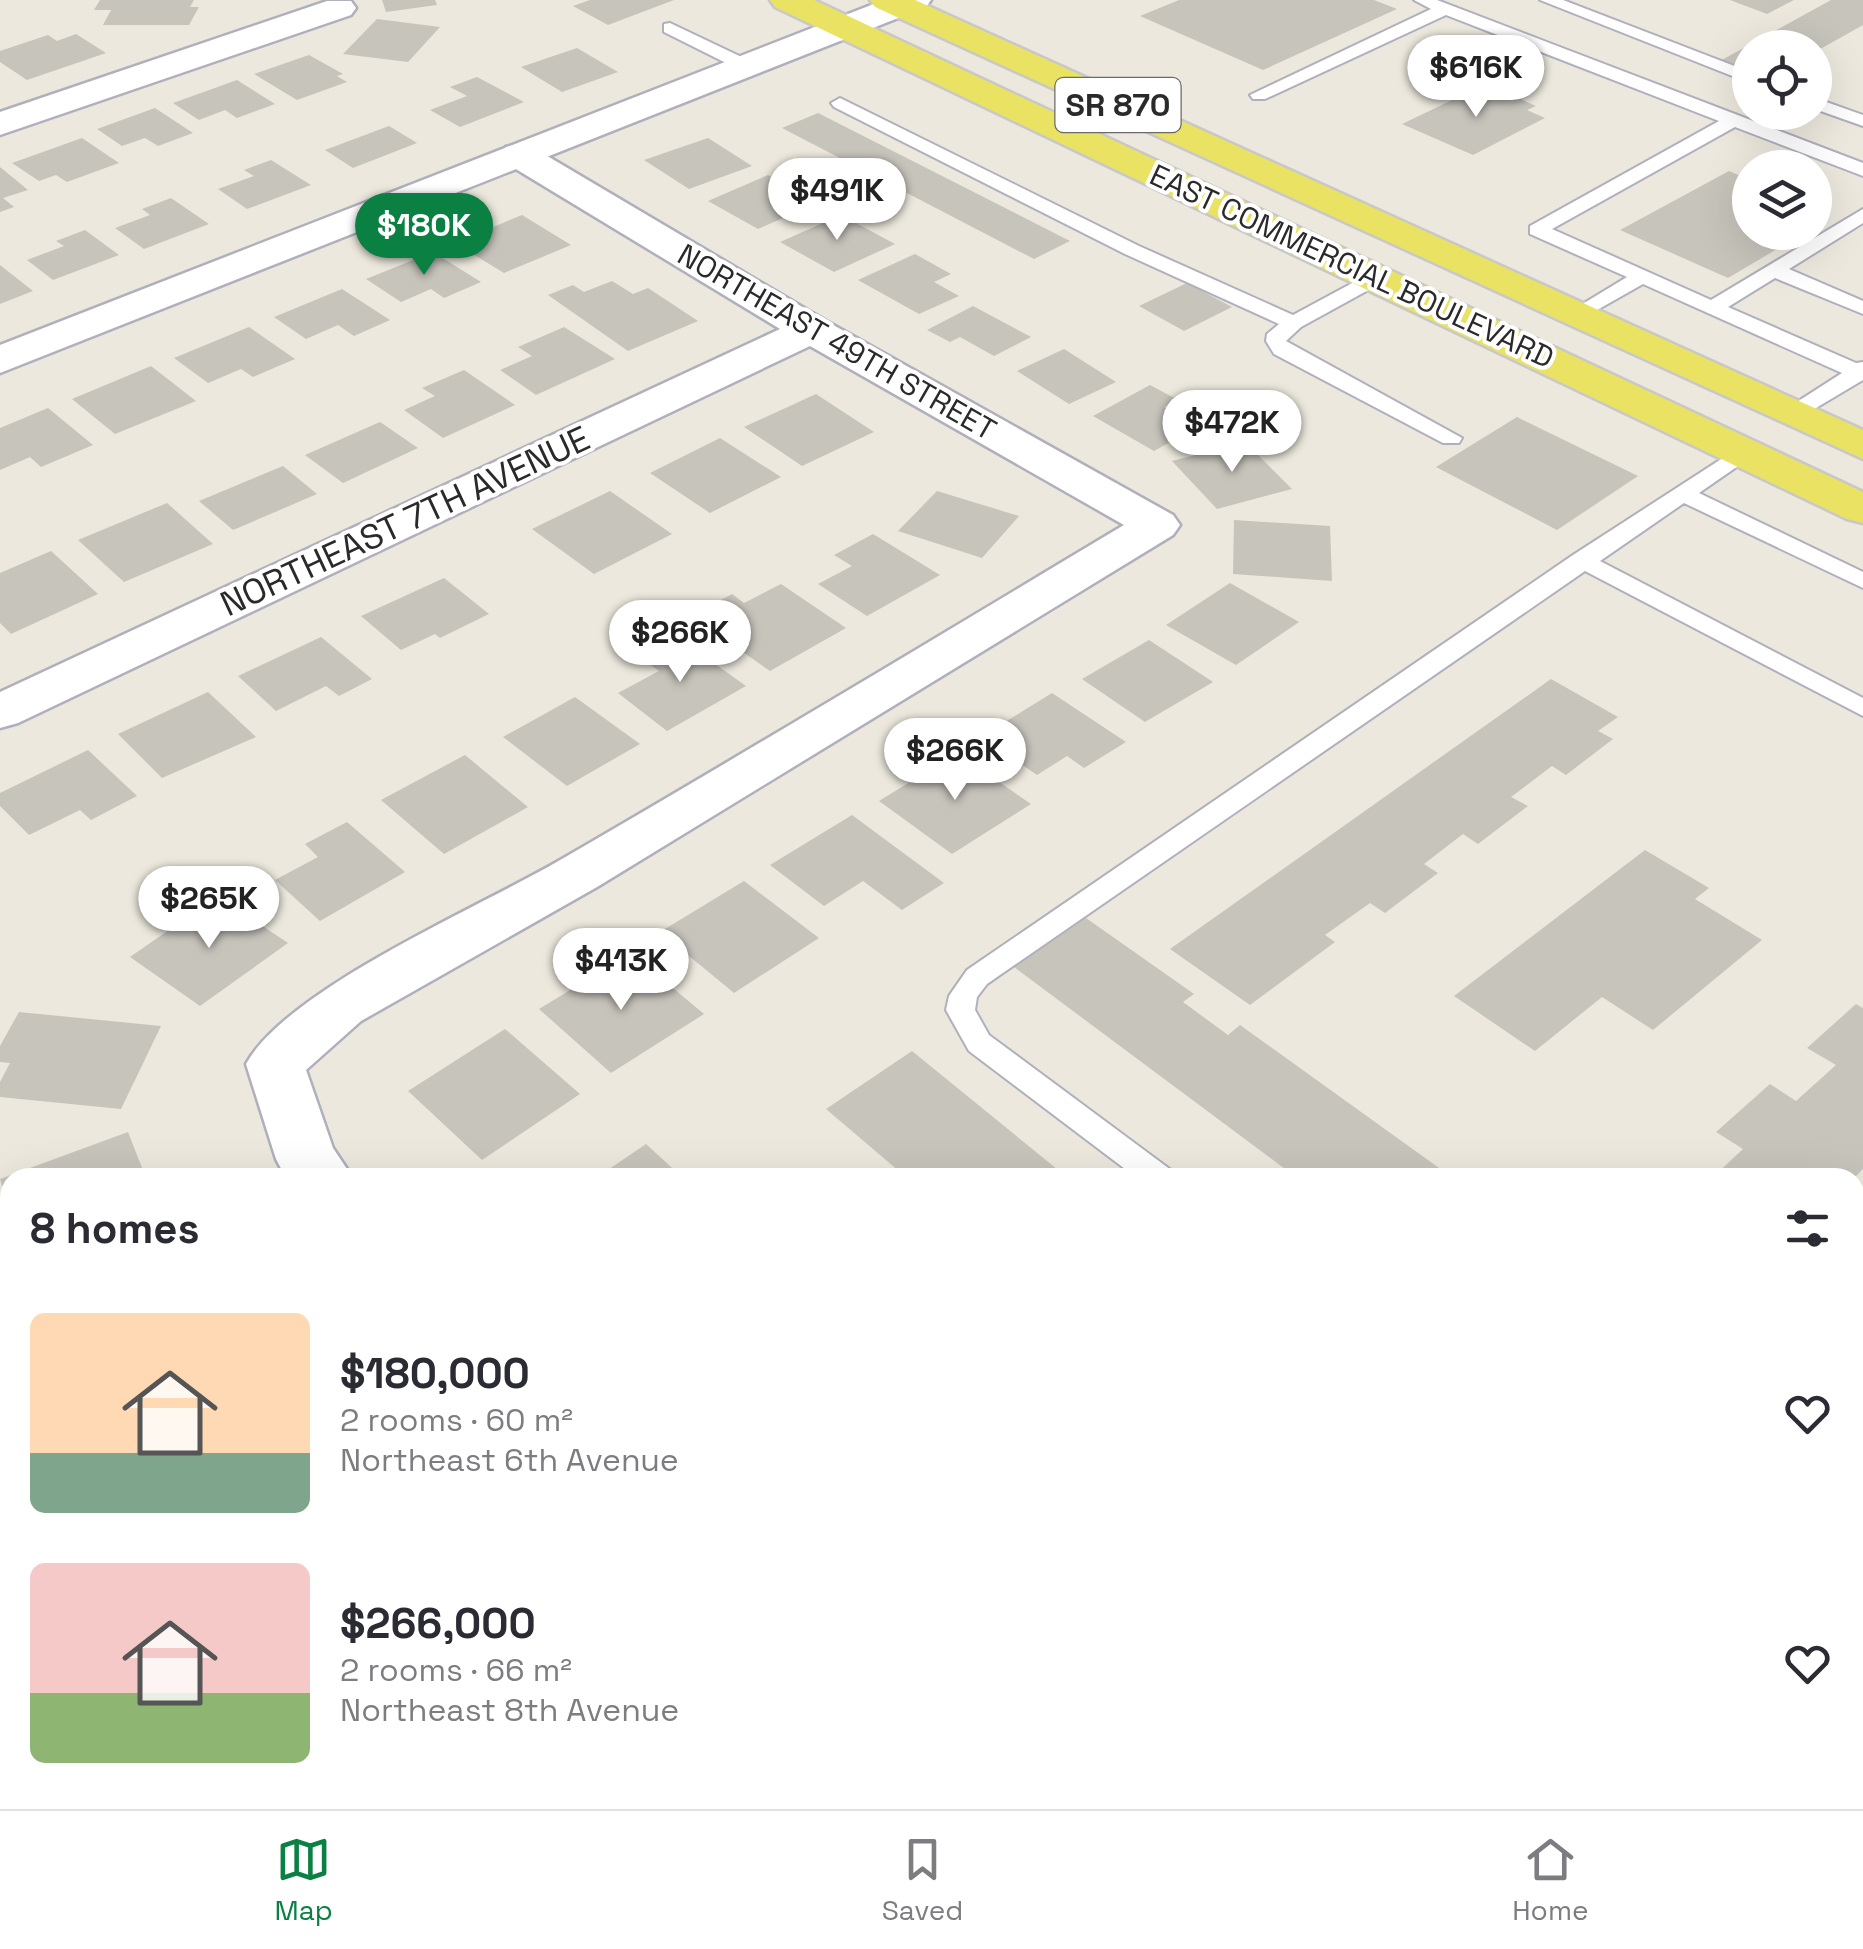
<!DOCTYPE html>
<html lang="en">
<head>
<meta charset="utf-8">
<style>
  body { margin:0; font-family:"Space Grotesk",sans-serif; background:#f2f2f3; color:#2b2b33; height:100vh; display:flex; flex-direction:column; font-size:38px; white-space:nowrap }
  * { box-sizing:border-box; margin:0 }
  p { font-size:32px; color:#7c7c81 }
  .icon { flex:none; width:55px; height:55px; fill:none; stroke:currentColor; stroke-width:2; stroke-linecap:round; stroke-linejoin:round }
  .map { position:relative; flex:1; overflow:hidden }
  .side { position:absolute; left:0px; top:1168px; width:1865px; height:642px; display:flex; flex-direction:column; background:#fff; border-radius:30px 30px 0 0; box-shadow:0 10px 40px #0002 }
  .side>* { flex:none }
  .controls { position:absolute; left:1732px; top:30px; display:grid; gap:20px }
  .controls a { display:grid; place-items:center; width:100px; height:100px; border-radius:50%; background:#fff; box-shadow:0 10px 40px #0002; font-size:50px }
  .price { position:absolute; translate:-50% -85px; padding:0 22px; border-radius:35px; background:#fff; color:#222; font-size:32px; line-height:65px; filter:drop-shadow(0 2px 5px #0008) }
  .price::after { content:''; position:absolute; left:50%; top:60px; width:30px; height:22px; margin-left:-15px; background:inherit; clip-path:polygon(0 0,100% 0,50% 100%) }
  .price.selected { background:#0b8043; color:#fff }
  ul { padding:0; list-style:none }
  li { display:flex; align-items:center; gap:30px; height:250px; padding:0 30px }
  li span { display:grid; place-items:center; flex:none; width:280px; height:200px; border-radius:15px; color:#555 }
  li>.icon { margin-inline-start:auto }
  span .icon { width:120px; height:120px; fill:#fffc; stroke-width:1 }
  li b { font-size:42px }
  h2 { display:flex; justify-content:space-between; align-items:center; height:120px; padding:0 30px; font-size:42px }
  .dock { display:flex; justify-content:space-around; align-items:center; height:140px; border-top:2px solid #e1e1e2; background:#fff; font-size:28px; color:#7c7c81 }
  .dock a { display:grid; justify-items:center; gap:5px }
  .dock .selected { color:#0b8043 }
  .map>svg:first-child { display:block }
</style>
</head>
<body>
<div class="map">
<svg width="1863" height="1809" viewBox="0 0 1863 1809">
  <rect width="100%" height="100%" fill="#ece8dd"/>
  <g fill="#c7c4bc">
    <path d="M100,0H194L190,7H199L189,25H103L111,10H94Z"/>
    <path d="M382,0H435L437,5L386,12Z"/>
    <path d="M590,0H674L608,25L573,6Z"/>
    <path d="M1179,0H1374L1397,9L1263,70L1140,16Z"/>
    <path d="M1730,0H1794L1767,14Z"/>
    <path d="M1831,0H1863V25L1815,52V48H1750V72L1720,61Z"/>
    <path d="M377,19L440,27L408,62L343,54Z"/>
    <path d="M76,34L106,53L27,80L0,62V51L48,35L57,41Z"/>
    <path d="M577,48L618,72L562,92L521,67Z"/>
    <path d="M309,55L343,74L337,76L347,82L297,100L254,74Z"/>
    <path d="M477,77L524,102L460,127L430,110L467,96L450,87Z"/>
    <path d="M237,80L275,104L237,118L225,110L199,120L173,103Z"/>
    <path d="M1475,89L1492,96L1502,91L1536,106L1527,110L1545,118L1473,155L1402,124Z"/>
    <path d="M155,108L193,133L158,146L145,138L122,146L97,129Z"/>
    <path d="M818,113L1070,241L1034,259L782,128Z"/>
    <path d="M389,126L417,143L353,168L325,150Z"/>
    <path d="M82,138L119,163L67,182L56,175L39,181L12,163Z"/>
    <path d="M708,138L752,166L689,189L644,160Z"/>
    <path d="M271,160L311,185L247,209L218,189L254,176L244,170Z"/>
    <path d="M0,167L28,190L3,198L14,207L0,212Z"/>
    <path d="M1729,171L1750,180V232H1806L1728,278L1620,230Z"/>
    <path d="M768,175L819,202L758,229L708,201Z"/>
    <path d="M171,198L209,224L144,249L115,228L150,215L142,209Z"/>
    <path d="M522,215L571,245L504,273L455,243Z"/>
    <path d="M841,215L895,244L834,272L780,242Z"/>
    <path d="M85,230L119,255L53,280L27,260L64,246L56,241Z"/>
    <path d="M433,252L481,282L444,298L431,289L401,302L366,279Z"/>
    <path d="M915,254L951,274L934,282L959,296L919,314L858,280Z"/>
    <path d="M0,265L33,291L0,304Z"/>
    <path d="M612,281L633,294L648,288L698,321L628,351L548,295L573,285L584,292Z"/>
    <path d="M1187,283L1232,307L1184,331L1139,306Z"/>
    <path d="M342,289L390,320L354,336L338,325L306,339L274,317Z"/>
    <path d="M973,306L1031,337L994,356L960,337L950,342L927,330Z"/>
    <path d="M249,327L295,359L253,377L241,369L208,383L174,358Z"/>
    <path d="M564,327L615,359L536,395L500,370L532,356L518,347Z"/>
    <path d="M1064,349L1116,382L1069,404L1017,371Z"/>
    <path d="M151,366L196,401L115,434L72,399Z"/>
    <path d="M464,370L515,405L443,438L404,410L435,396L422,388Z"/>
    <path d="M1150,385L1178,400L1164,407L1199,426L1154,451L1093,416Z"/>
    <path d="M816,394L874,432L802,466L744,427Z"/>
    <path d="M48,408L93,445L41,467L30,457L0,470V428Z"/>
    <path d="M1517,417L1638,476L1557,530L1436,467Z"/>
    <path d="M380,422L418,448L343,483L305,455Z"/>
    <path d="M720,438L781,477L710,513L650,473Z"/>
    <path d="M1245,442L1292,489L1217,509L1172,461Z"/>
    <path d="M283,466L317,494L233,530L199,501Z"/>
    <path d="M610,491L672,534L594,574L532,529Z"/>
    <path d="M937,491L1019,516L982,558L898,531Z"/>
    <path d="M167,503L213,544L124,582L78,540Z"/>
    <path d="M1234,520L1330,526L1332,581L1233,574Z"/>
    <path d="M873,534L940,575L867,616L818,584L852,566L834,555Z"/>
    <path d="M51,551L98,594L11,634L0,623V573Z"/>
    <path d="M444,578L489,614L440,638L435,634L401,650L361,616Z"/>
    <path d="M1230,583L1299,622L1236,665L1166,625Z"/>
    <path d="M781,584L846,628L770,671L691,616L732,594L744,603Z"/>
    <path d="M676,636L746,686L667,731L618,693L659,671L639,657Z"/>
    <path d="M321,637L372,679L339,696L326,686L276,711L238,676Z"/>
    <path d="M1149,640L1213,682L1145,722L1082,679Z"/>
    <path d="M1551,679L1618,717L1598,731L1613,739L1566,775L1552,766L1511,797L1528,806L1478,844L1463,834L1424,864L1438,873L1385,913L1370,903L1325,935L1335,942L1250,1005L1170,949Z"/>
    <path d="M208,692L256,737L162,778L118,734Z"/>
    <path d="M1052,693L1126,742L1084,768L1067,756L1037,775L981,737Z"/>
    <path d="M575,697L640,744L567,786L503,737Z"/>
    <path d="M88,750L137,796L91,820L80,810L29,835L0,806V793Z"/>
    <path d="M957,753L1031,804L952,854L879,801Z"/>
    <path d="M465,755L528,807L444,854L381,800Z"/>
    <path d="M852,815L944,883L902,910L863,881L824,906L770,865Z"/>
    <path d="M347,822L405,872L320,921L275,880L318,857L305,844Z"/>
    <path d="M1645,850L1709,888L1695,899L1762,940L1653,1030L1602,997L1535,1051L1454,996Z"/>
    <path d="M744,881L819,938L734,993L660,932Z"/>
    <path d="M218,896L288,943L200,1006L130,957Z"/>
    <path d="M1086,918L1194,994L1183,1002L1228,1035L1240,1025L1453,1178H1297L1014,967Z"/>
    <path d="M631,953L704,1014L611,1073L539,1009Z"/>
    <path d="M1856,1004L1863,1008V1169L1854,1178H1712L1743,1149L1716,1132L1770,1084L1796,1101L1836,1065L1807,1048Z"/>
    <path d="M19,1012L161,1026L121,1109L0,1097V1082L10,1063L0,1062V1046Z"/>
    <path d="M505,1029L580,1094L482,1160L408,1091Z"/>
    <path d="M912,1051L1068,1178H907L826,1109Z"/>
    <path d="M128,1132L146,1178H10L9,1210L0,1179Z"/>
    <path d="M646,1144L683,1178H596Z"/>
    <path d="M1863,1378V1550L1855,1559V1386Z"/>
    <path d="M10,1723V1800H49L36,1809H0V1730Z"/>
    <path d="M296,1800H389L396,1809H284Z"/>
    <path d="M1162,1800H1311L1320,1809H1171Z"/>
  </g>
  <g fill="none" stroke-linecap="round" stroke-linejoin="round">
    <g stroke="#b0b0bd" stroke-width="4">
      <g id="service">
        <path d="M1414,0H1437L1863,163V176L1735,127L1552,229L1711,300L1863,209V223L1789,269L1863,301V314L1775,278L1728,307L1856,363L1863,362V380L1794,421L1786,419L1783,414L1786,409L1842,373L1643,284L1583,318H1569L1566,314L1627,277L1530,234V226L1719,121L1446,15L1265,99H1253L1250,95L1431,9Z"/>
        <path d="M1540,0H1563L1750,72V83Z"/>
        <path d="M670,23L752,62L755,66L746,71L740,70L664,32V24Z"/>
        <path d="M840,98L1139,246L1293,315L1369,274H1383V282L1301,327L1286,341L1462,438L1459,443H1443L1274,354L1266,341L1267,334L1279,324L1125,254L834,107L831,103Z"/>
        <path d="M1815,98L1863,115V126L1815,109Z"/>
        <path d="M1743,445L1751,447L1754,452L1751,457L1699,493L1863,572V588L1684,503L1600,561L1863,698V716L1585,571L987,984L977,997L975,1010L989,1035L1171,1170L1175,1178H1137L969,1051L946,1010L949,996L967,970L1573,555Z"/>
        <path d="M1863,1262V1293L1855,1296V1265Z"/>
        <path d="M1855,1749L1863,1752V1792L1855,1789Z"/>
        <path d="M1687,1800H1732L1736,1809H1691Z"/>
      </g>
    </g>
    <g stroke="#b0b0bd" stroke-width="5">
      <g id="minor">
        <path d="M327,1H351L356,8L351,15L0,135V112Z"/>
        <path d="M519,144L532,147L826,321L1173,515L1180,525L1173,535L597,887L361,1021L306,1070L333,1148L353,1178H286L276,1159L246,1064C288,988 482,906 562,859C750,750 937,637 1124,525L810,346L18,723L0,728V692L780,329L506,163L500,155L506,147Z"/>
        <path d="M740,1800H823L819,1809H736Z"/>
        <path d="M887,1800H969L973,1809H891Z"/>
      </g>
    </g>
    <g stroke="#b0b0bd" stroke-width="5">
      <path id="tertiary" d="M884,0H931L926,7L0,373V345Z"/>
    </g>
    <g stroke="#c8c8c8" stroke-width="5">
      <g id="primary">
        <path d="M770,0H814L1863,492V523L1847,519L775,7Z"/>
        <path d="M870,0H915L1863,430V459L875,7Z"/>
      </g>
    </g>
    <use href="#service" fill="#fff" fill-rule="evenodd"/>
    <use href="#minor" fill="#fff" fill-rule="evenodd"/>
    <use href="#tertiary" fill="#fff" fill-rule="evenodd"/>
    <use href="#primary" fill="#eae263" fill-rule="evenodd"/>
  </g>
  <g text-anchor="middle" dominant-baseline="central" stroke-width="8" stroke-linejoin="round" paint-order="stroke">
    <g font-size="30" fill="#2a2a2a" stroke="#fff">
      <text transform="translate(1352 266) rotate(25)">EAST COMMERCIAL BOULEVARD</text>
      <text transform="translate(837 342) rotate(30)">NORTHEAST 49TH STREET</text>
    </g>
    <rect fill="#fff" stroke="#6a6a6a" stroke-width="2.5" x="1055.5" y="78" width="125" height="54" rx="8"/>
    <g font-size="32" font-weight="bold" fill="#2a2a2a">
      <text x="1118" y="105">SR 870</text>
    </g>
    <g font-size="35" fill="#2a2a2a" stroke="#fff">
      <text transform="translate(405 521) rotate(-25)">NORTHEAST 7TH AVENUE</text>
    </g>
  </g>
</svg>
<div class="controls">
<a><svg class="icon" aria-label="locate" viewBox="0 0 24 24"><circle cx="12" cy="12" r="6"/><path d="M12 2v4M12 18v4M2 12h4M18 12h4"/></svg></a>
<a><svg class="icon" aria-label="layers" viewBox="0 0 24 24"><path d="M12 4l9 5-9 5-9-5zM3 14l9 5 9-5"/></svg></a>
</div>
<b class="price" style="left:1476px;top:120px">$616K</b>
<b class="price" style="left:837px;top:243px">$491K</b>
<b class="price selected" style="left:424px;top:278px">$180K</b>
<b class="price" style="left:1232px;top:475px">$472K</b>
<b class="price" style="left:680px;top:685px">$266K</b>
<b class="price" style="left:955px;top:803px">$266K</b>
<b class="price" style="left:209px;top:951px">$265K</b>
<b class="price" style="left:621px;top:1013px">$413K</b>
<section class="side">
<h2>8 homes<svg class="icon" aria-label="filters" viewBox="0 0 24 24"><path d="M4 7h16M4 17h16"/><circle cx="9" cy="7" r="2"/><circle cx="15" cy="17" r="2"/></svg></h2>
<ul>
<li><span style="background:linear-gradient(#ffd9b3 70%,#7fa58c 0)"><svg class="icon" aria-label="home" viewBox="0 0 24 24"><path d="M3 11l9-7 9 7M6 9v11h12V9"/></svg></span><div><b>$180,000</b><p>2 rooms · 60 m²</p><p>Northeast 6th Avenue</p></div><svg class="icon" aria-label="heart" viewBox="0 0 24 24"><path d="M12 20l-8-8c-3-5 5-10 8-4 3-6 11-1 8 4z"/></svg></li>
<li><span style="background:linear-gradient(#f6c9c9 65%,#8fb573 0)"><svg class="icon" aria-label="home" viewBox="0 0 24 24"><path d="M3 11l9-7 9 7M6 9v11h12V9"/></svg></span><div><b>$266,000</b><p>2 rooms · 66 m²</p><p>Northeast 8th Avenue</p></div><svg class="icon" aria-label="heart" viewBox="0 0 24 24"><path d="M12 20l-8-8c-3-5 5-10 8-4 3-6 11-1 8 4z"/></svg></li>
</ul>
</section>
</div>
<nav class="dock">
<a class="selected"><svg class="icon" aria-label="map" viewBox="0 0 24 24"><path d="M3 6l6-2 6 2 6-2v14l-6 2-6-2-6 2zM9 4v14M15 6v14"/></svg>Map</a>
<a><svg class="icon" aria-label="saved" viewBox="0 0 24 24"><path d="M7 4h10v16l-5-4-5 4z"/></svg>Saved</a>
<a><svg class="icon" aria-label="home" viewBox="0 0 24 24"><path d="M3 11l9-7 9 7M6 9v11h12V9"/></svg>Home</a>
</nav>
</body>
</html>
